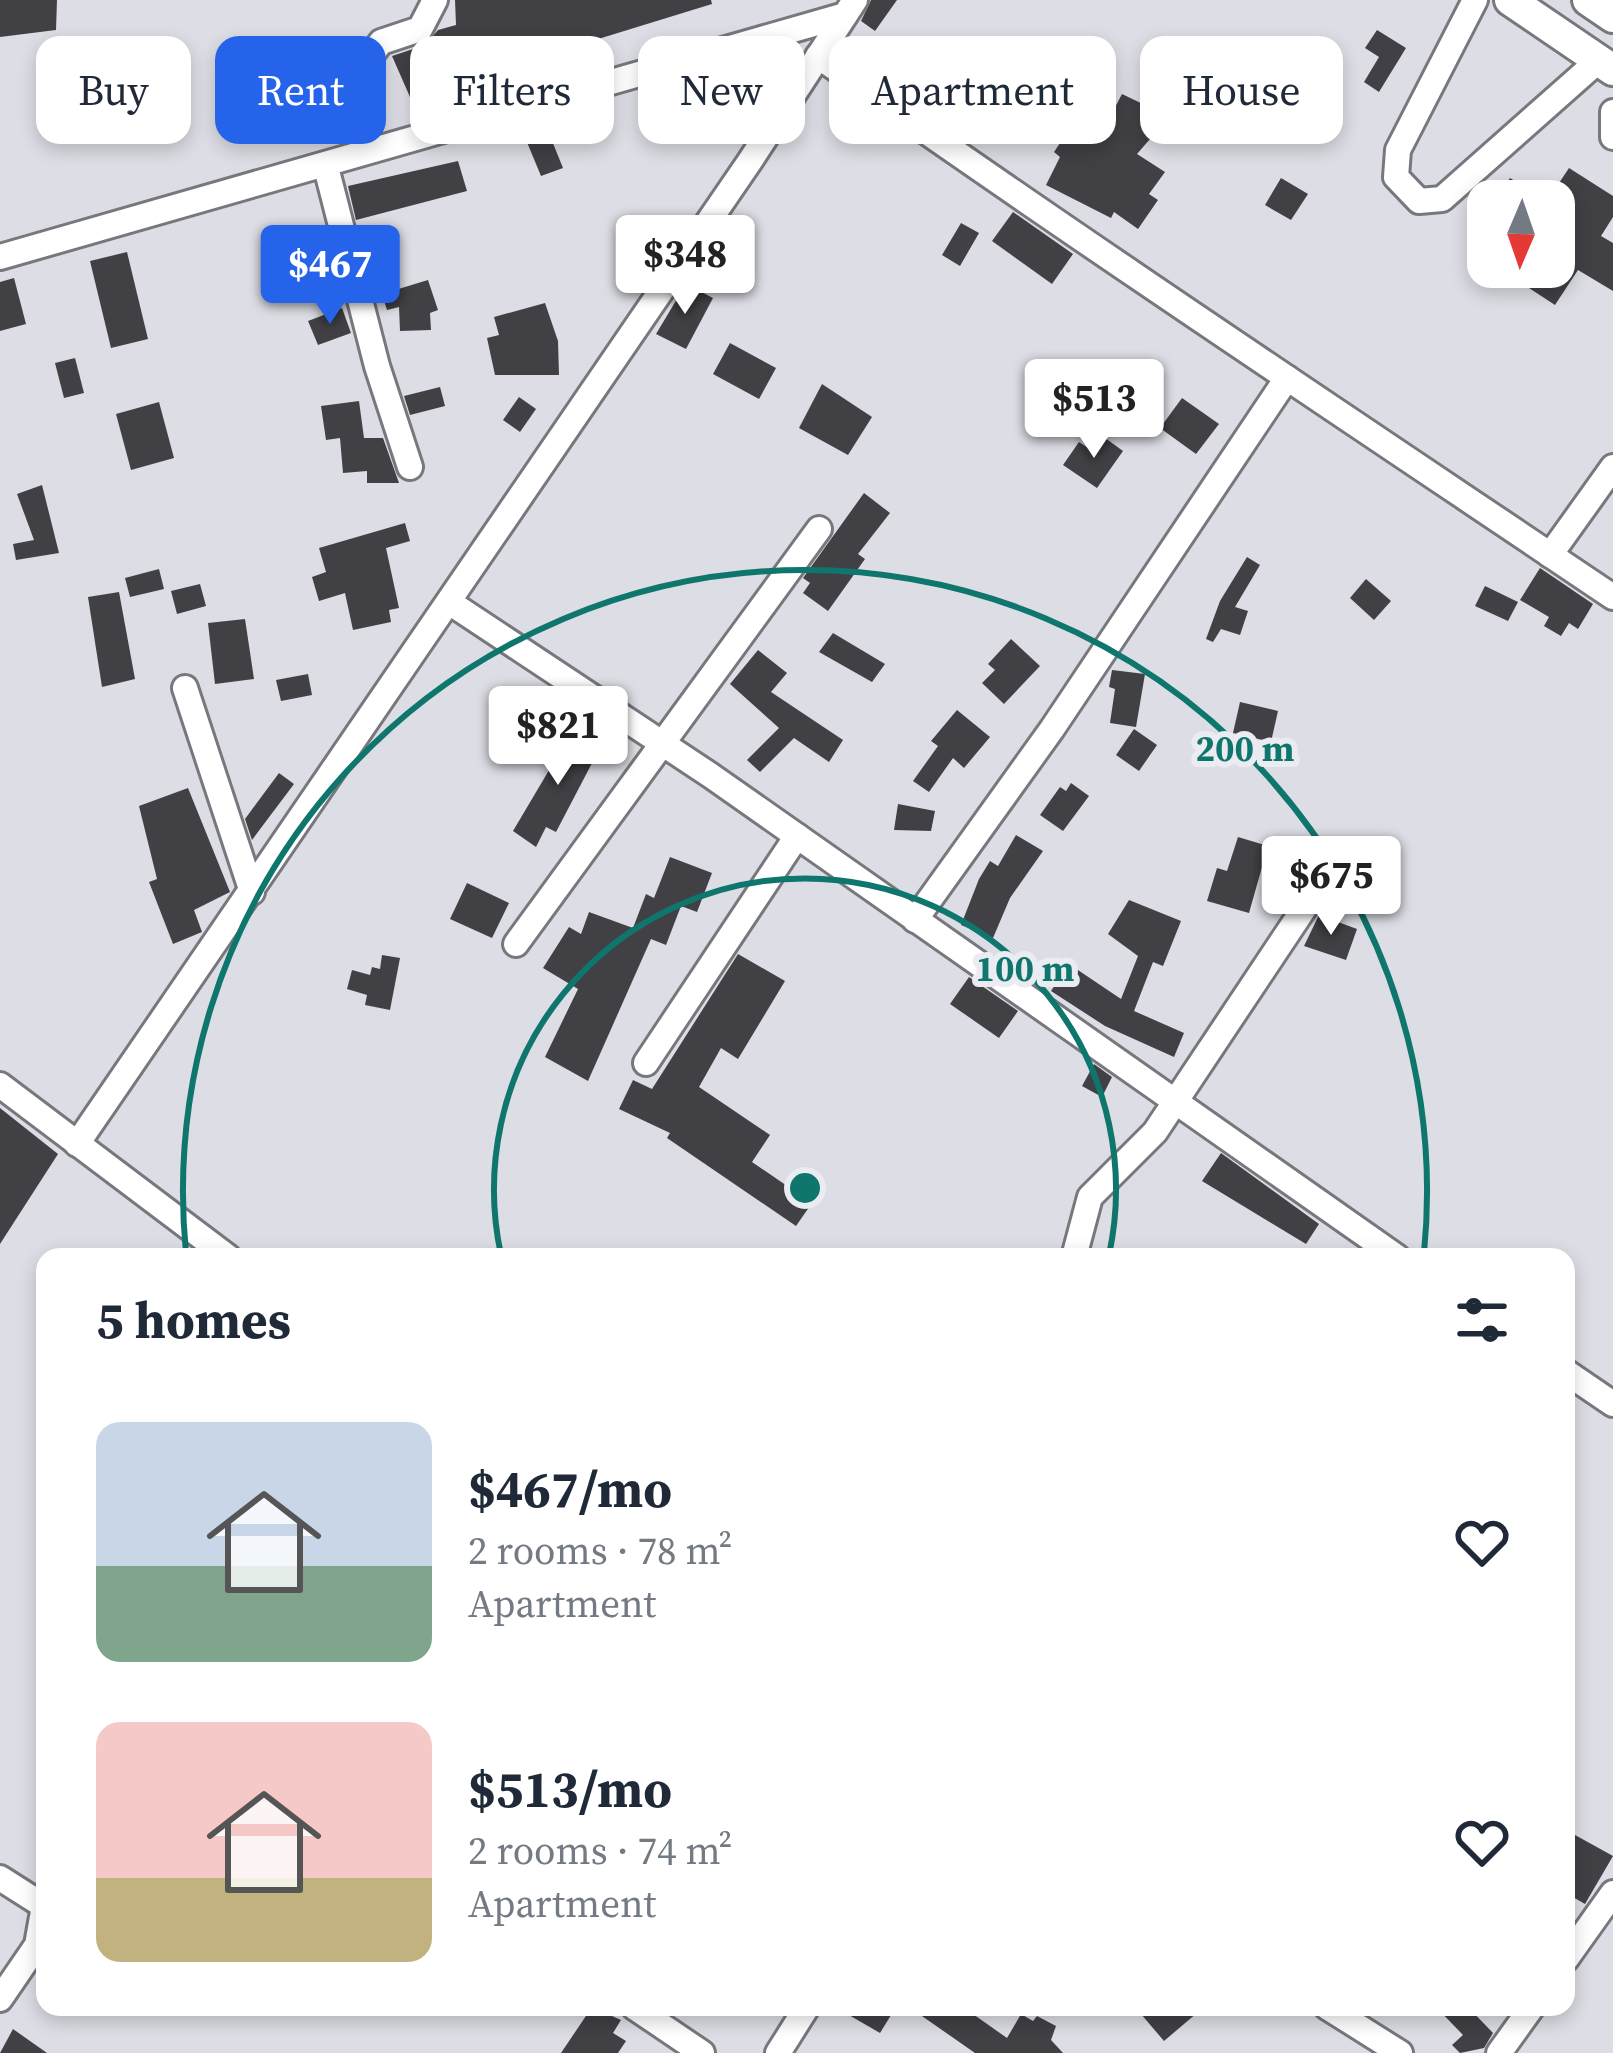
<!DOCTYPE html>
<html lang="en">
<head>
<meta charset="utf-8">
<style>
  body { margin:0; font-family:"Source Serif 4",serif; background:#f2f2f3; color:#1f2937; height:100vh; display:flex; flex-direction:column; font-size:45px; white-space:nowrap }
  * { box-sizing:border-box; margin:0 }
  p { font-size:39px; color:#747a83 }
  .icon { flex:none; width:66px; height:66px; fill:none; stroke:currentColor; stroke-width:2; stroke-linecap:round; stroke-linejoin:round }
  .map { position:relative; flex:1; overflow:hidden }
  .drawer { position:absolute; left:36px; top:1248px; width:1539px; height:768px; display:flex; flex-direction:column; background:#fff; border-radius:24px; box-shadow:0 6px 18px #0003 }
  .drawer>* { flex:none }
  .top-card { position:absolute; left:36px; top:36px; width:1542px; height:108px; display:flex; gap:24px }
  .needle { width:78px; rotate:182deg }
  .buttons { position:absolute; left:1467px; top:180px; display:grid; gap:24px }
  .buttons a { display:grid; place-items:center; width:108px; height:108px; border-radius:24px; background:#fff; box-shadow:0 6px 18px #0003; font-size:60px }
  .price { position:absolute; translate:-50% -102px; padding:0 27px; border-radius:12px; background:#fff; color:#222; font-size:39px; line-height:78px; filter:drop-shadow(0 3px 6px #0008) }
  .price::after { content:''; position:absolute; left:50%; top:72px; width:36px; height:27px; margin-left:-18px; background:inherit; clip-path:polygon(0 0,100% 0,50% 100%) }
  .price.on { background:#2563eb; color:#fff }
  ul { padding:0; list-style:none }
  li { display:flex; align-items:center; gap:36px; height:300px; padding:0 60px }
  li span { display:grid; place-items:center; flex:none; width:336px; height:240px; border-radius:24px; color:#555 }
  li>.icon { margin-inline-start:auto }
  span .icon { width:144px; height:144px; fill:#fffc; stroke-width:1 }
  li b { font-size:51px }
  h2 { display:flex; justify-content:space-between; align-items:center; height:144px; padding:0 60px; font-size:51px }
  .pill { padding:0 42px; border-radius:24px; background:#fff; box-shadow:0 6px 18px #0003; font-size:42px; line-height:108px }
  .pill.on { background:#2563eb; color:#fff }
  .map>svg:first-child { display:block }
</style>
</head>
<body>
<div class="map">
<svg width="1613" height="2053" viewBox="0 0 1613 2053">
  <rect width="100%" height="100%" fill="#dddee5"/>
  <g fill="#404045">
    <path d="M0,0H57L56,30L0,37Z"/>
    <path d="M455,0H711L712,4L410,97L392,56L425,45L438,30L456,25Z"/>
    <path d="M871,0H897L875,31L861,21Z"/>
    <path d="M1377,30L1406,48L1379,92L1364,82L1379,57L1365,48Z"/>
    <path d="M972,59L995,74L974,106L951,91Z"/>
    <path d="M1122,94L1147,106L1152,100L1170,116L1137,154L1165,172L1149,194L1158,200L1138,229L1114,212L1111,218L1046,185L1060,157L1054,152L1075,121L1099,138Z"/>
    <path d="M546,126L563,168L541,176L524,135Z"/>
    <path d="M458,161L467,191L356,220L348,186Z"/>
    <path d="M1569,168L1613,196V217L1601,236L1613,243V291L1578,270L1555,305L1523,284L1534,267H1554V237L1567,216L1547,201Z"/>
    <path d="M1281,178L1308,194L1291,220L1265,205Z"/>
    <path d="M1510,178L1547,201H1495Z"/>
    <path d="M1013,212L1073,254L1052,284L992,241Z"/>
    <path d="M961,223L979,233L960,266L942,255Z"/>
    <path d="M127,252L148,339L111,348L90,261Z"/>
    <path d="M14,278L26,324L0,331V282Z"/>
    <path d="M428,280L438,310L430,313L431,330L400,331L399,307L387,310L382,294Z"/>
    <path d="M686,284L713,298L686,349L656,334Z"/>
    <path d="M545,303L558,341L559,375H495L487,338L499,335L494,317Z"/>
    <path d="M342,308L351,333L318,345L308,321Z"/>
    <path d="M730,343L776,368L759,399L713,374Z"/>
    <path d="M75,358L84,393L64,398L55,363Z"/>
    <path d="M822,384L872,417L848,455L799,428Z"/>
    <path d="M440,387L445,406L410,415L404,396Z"/>
    <path d="M519,397L536,409L520,432L503,420Z"/>
    <path d="M1182,398L1219,424L1196,454L1160,428Z"/>
    <path d="M359,401L364,438H383L399,483H367V471L343,473L340,438L326,440L321,406Z"/>
    <path d="M159,402L174,458L131,470L116,414Z"/>
    <path d="M1101,435L1123,451L1097,488L1063,465L1079,442L1091,450Z"/>
    <path d="M42,485L59,553L16,560L13,544L34,540L17,494Z"/>
    <path d="M864,493L890,513L858,554L865,559L828,611L803,593L810,583L803,578Z"/>
    <path d="M405,523L410,541L386,548L399,608L389,610L391,622L353,630L345,593L319,601L312,577L326,572L319,548Z"/>
    <path d="M1247,557L1260,565L1235,607L1248,611L1240,635L1221,629L1213,642L1206,639L1220,601Z"/>
    <path d="M1540,568L1593,604L1578,629L1569,623L1561,636L1544,626L1549,617L1520,600Z"/>
    <path d="M159,569L164,589L130,597L125,578Z"/>
    <path d="M1366,579L1391,601L1374,620L1350,598Z"/>
    <path d="M200,584L206,606L177,614L171,591Z"/>
    <path d="M1485,586L1518,602L1508,621L1475,606Z"/>
    <path d="M119,592L135,679L102,687L88,597Z"/>
    <path d="M245,619L254,679L215,684L208,623Z"/>
    <path d="M833,633L885,664L872,682L819,652Z"/>
    <path d="M1011,639L1040,666L1004,704L982,683L995,670L988,664Z"/>
    <path d="M758,650L787,673L771,692L843,740L829,762L794,738L760,772L747,760L779,728L730,684Z"/>
    <path d="M1112,670L1145,674L1136,727L1110,723L1115,689L1109,687Z"/>
    <path d="M308,674L312,695L281,701L276,680Z"/>
    <path d="M1240,702L1278,711L1271,742L1233,733Z"/>
    <path d="M957,710L990,737L964,768L953,758L929,792L913,781L938,746L931,741Z"/>
    <path d="M574,728L602,744L556,832L546,827L536,847L513,831Z"/>
    <path d="M1134,729L1157,745L1139,771L1116,755Z"/>
    <path d="M279,773L294,784L252,840L245,819Z"/>
    <path d="M1071,783L1089,796L1063,831L1040,815L1060,787L1066,791Z"/>
    <path d="M188,788L230,892L194,910L202,932L173,944L149,882L157,879L139,806Z"/>
    <path d="M898,804L935,811L931,831L894,830Z"/>
    <path d="M1016,835L1043,851L1010,898L993,938L961,925L979,879L990,861L998,866Z"/>
    <path d="M1238,837L1268,846L1249,913L1207,901L1217,868L1227,871Z"/>
    <path d="M670,857L712,873L697,912L681,906L666,945L651,939L588,1081L545,1057L578,989L543,968L569,927L581,934L589,912L633,928L646,894L654,898Z"/>
    <path d="M467,883L509,903L492,938L450,919Z"/>
    <path d="M1129,900L1181,921L1163,966L1153,962L1134,1011L1184,1033L1174,1057L1105,1026L1051,991L1069,964L1121,999L1138,956L1108,934Z"/>
    <path d="M1319,915L1357,929L1346,960L1304,946Z"/>
    <path d="M738,954L785,981L738,1059L721,1048L699,1087L770,1135L752,1162L812,1203L796,1226L667,1138L670,1133L619,1109L633,1080L652,1089Z"/>
    <path d="M382,955L400,958L390,1010L365,1005L367,995L347,989L352,970L370,975L372,967L380,969Z"/>
    <path d="M969,977L1018,1011L999,1038L950,1004Z"/>
    <path d="M1094,1064L1112,1077L1102,1097L1082,1086Z"/>
    <path d="M0,1108L58,1154L0,1244Z"/>
    <path d="M1221,1153L1319,1224L1306,1244L1202,1181Z"/>
    <path d="M1566,1830L1613,1856L1585,1904L1566,1893Z"/>
    <path d="M592,2007L621,2020L613,2033L626,2041L618,2053H561Z"/>
    <path d="M835,2007H896L880,2033Z"/>
    <path d="M909,2007H963L1007,2038L1021,2014L1033,2021L1037,2016L1056,2026L1051,2040L1063,2053H975Z"/>
    <path d="M1135,2007H1204L1164,2041Z"/>
    <path d="M1436,2007H1468L1493,2033L1484,2048L1460,2053L1452,2045L1463,2035Z"/>
    <path d="M13,2029L47,2053H0Z"/>
  </g>
  <g fill="none" stroke-linecap="round" stroke-linejoin="round">
    <g stroke="#77787e" stroke-width="30">
      <g id="minor">
        <path d="M1475,0L1398,150L1396,177L1419,201L1442,199L1599,60"/>
        <path d="M818,56C1080,241 1347,418 1613,597"/>
        <path d="M306,76L370,57L381,42L420,29L435,0"/>
        <path d="M1613,112V137"/>
        <path d="M326,167L377,366L410,467"/>
        <path d="M0,257L845,15"/>
        <path d="M1550,555L1613,467"/>
        <path d="M449,602L710,775L1397,1257"/>
        <path d="M185,688L252,892"/>
        <path d="M915,920L1052,729L1287,378"/>
        <path d="M516,944L819,529"/>
        <path d="M646,1063L797,836"/>
        <path d="M0,1085L228,1257"/>
        <path d="M77,1144L750,161L855,0"/>
        <path d="M1074,1257L1090,1197L1155,1132L1309,901"/>
        <path d="M1566,1372L1613,1404"/>
        <path d="M0,1878L44,1906L37,1945L0,1999"/>
        <path d="M1566,1959L1613,1893"/>
        <path d="M634,2007L702,2053"/>
        <path d="M1327,2007L1400,2053"/>
        <path d="M778,2053L807,2007"/>
        <path d="M1499,2053L1532,2007"/>
      </g>
    </g>
    <g stroke="#77787e" stroke-width="36">
      <g id="major">
        <path d="M1510,0L1613,70"/>
        <path d="M1588,0L1613,17"/>
      </g>
    </g>
    <use href="#minor" stroke="#fff" stroke-width="24"/>
    <use href="#major" stroke="#fff" stroke-width="30"/>
  </g>
  <g fill="none" stroke="#0f766e" stroke-width="6">
    <path d="M501 1255A311 311 0 1 1 1109 1255"/>
    <path d="M186 1253A622 622 0 1 1 1424 1253"/>
  </g>
  <circle cx="805" cy="1188" r="18" fill="#0f766e" stroke="#ebebf2" stroke-width="6"/>
  <g font-size="36" text-anchor="middle" font-weight="bold" fill="#0f766e" stroke="#ebebf2" stroke-width="12" stroke-linejoin="round" paint-order="stroke">
    <text x="1245" y="761">200 m</text>
    <text x="1025" y="981">100 m</text>
  </g>
</svg>
<div class="buttons">
<a><svg class="needle" viewBox="-14 -14 28 28"><path d="M0-13l5 13h-10z" fill="#e53935"/><path d="M0 13l5-13h-10z" fill="#747a83"/></svg></a>
</div>
<b class="price" style="left:685px;top:317px">$348</b>
<b class="price on" style="left:330px;top:327px">$467</b>
<b class="price" style="left:1094px;top:461px">$513</b>
<b class="price" style="left:558px;top:788px">$821</b>
<b class="price" style="left:1331px;top:938px">$675</b>
<div class="top-card">
<a class="pill">Buy</a>
<a class="pill on">Rent</a>
<a class="pill">Filters</a>
<a class="pill">New</a>
<a class="pill">Apartment</a>
<a class="pill">House</a>
</div>
<section class="drawer">
<h2>5 homes<svg class="icon" aria-label="filters" viewBox="0 0 24 24"><path d="M4 7h16M4 17h16"/><circle cx="9" cy="7" r="2"/><circle cx="15" cy="17" r="2"/></svg></h2>
<ul>
<li><span style="background:linear-gradient(#c9d6e8 60%,#7fa58c 0)"><svg class="icon" aria-label="home" viewBox="0 0 24 24"><path d="M3 11l9-7 9 7M6 9v11h12V9"/></svg></span><div><b>$467/mo</b><p>2 rooms · 78 m²</p><p>Apartment</p></div><svg class="icon" aria-label="heart" viewBox="0 0 24 24"><path d="M12 20l-8-8c-3-5 5-10 8-4 3-6 11-1 8 4z"/></svg></li>
<li><span style="background:linear-gradient(#f6c9c9 65%,#c2b280 0)"><svg class="icon" aria-label="home" viewBox="0 0 24 24"><path d="M3 11l9-7 9 7M6 9v11h12V9"/></svg></span><div><b>$513/mo</b><p>2 rooms · 74 m²</p><p>Apartment</p></div><svg class="icon" aria-label="heart" viewBox="0 0 24 24"><path d="M12 20l-8-8c-3-5 5-10 8-4 3-6 11-1 8 4z"/></svg></li>
</ul>
</section>
</div>
</body>
</html>
